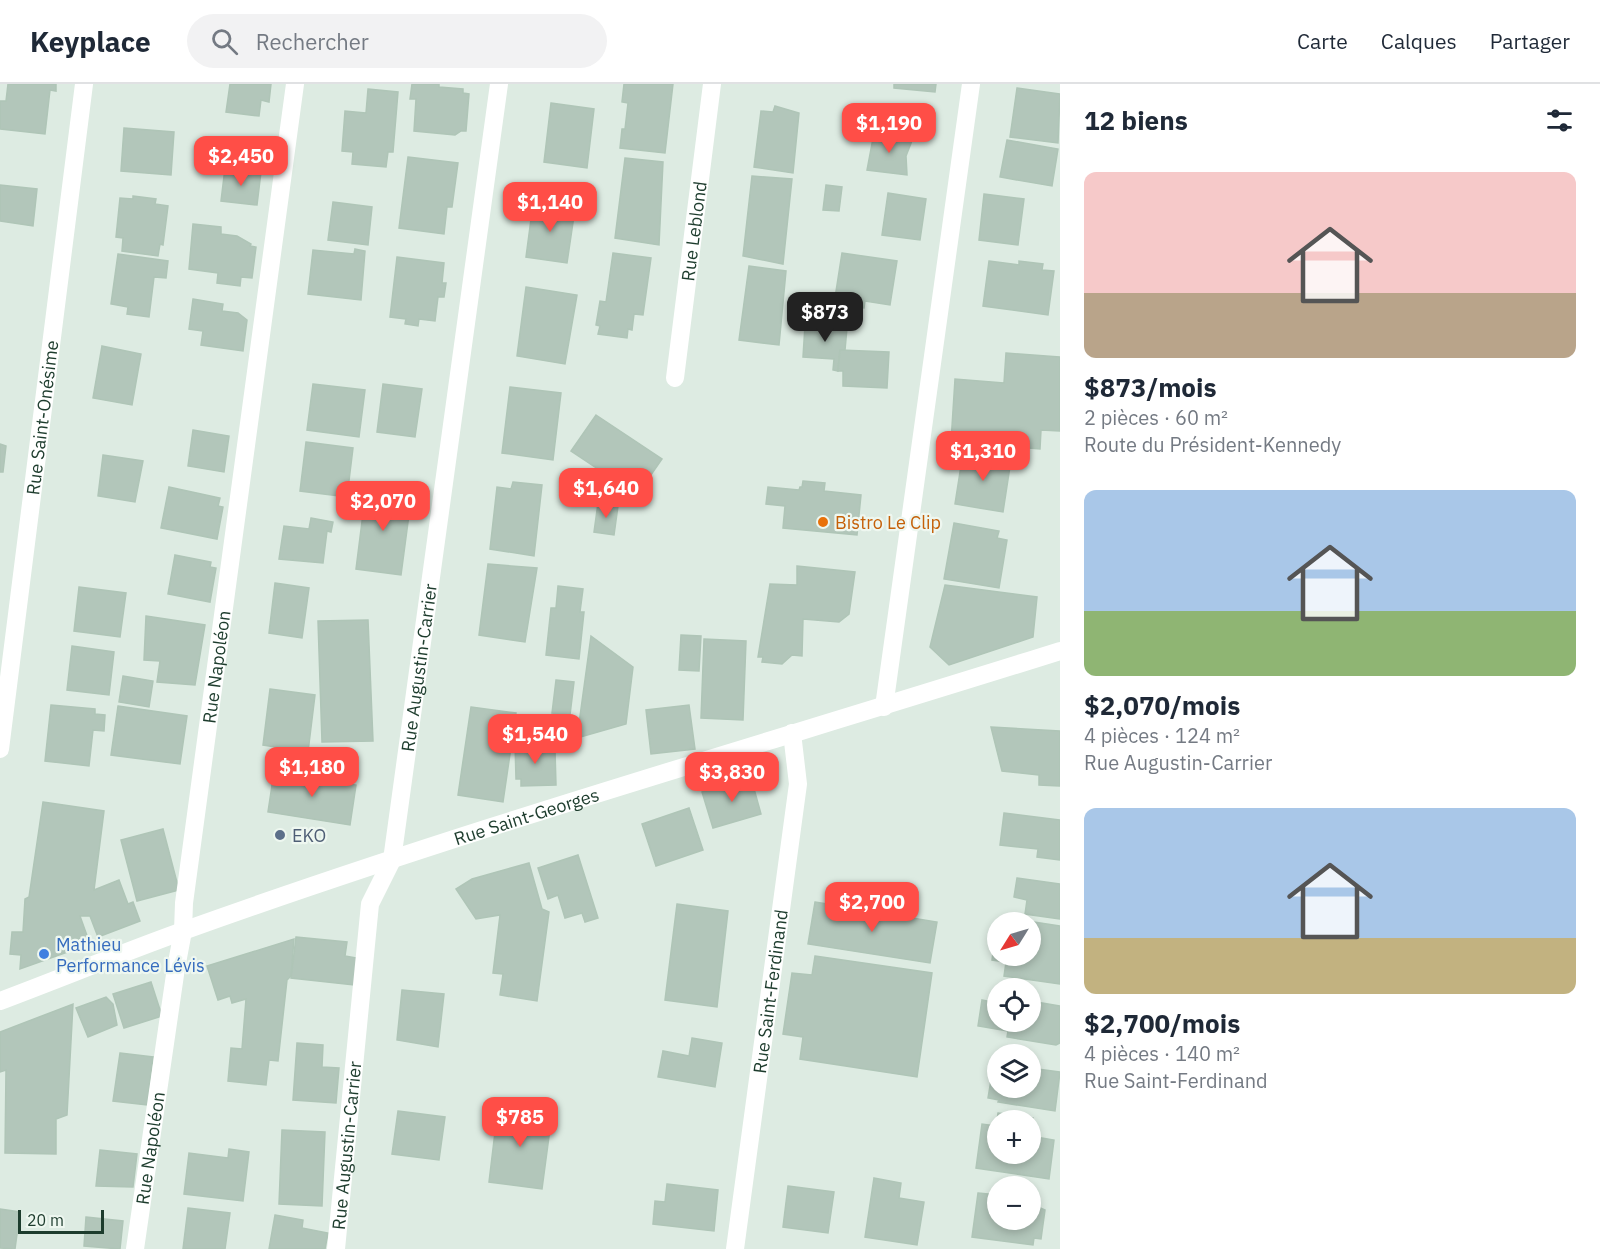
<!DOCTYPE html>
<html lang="fr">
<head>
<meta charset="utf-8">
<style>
  body { margin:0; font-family:"IBM Plex Sans",sans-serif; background:#f2f2f3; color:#1f2937; height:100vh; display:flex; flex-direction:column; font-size:22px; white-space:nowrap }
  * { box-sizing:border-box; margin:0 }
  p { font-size:20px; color:#747a83 }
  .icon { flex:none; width:33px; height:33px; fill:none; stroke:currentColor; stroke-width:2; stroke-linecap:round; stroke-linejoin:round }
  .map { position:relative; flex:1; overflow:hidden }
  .details { display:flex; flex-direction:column; background:#fff; width:540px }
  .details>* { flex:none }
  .needle { width:39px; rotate:233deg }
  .controls { position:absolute; left:987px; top:828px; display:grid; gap:12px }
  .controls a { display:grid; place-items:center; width:54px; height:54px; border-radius:50%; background:#fff; box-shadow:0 3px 9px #0003; font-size:30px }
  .scale { position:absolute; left:18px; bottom:15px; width:86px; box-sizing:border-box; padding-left:6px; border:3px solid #1d3c2d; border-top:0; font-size:16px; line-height:21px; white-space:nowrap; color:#1d3c2d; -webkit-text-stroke:4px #eef7f0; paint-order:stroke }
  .price { position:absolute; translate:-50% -51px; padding:0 14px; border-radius:12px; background:#ff4e47; color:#fff; font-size:20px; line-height:39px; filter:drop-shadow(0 2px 3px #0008) }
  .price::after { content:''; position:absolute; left:50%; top:36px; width:18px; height:14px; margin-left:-9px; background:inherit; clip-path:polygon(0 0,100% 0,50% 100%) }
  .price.selected { background:#222; color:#fff }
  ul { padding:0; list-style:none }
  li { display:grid; align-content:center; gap:12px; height:318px; padding:0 24px }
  li span { display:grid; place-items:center; height:186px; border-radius:12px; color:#555 }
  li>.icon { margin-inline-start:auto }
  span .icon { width:108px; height:108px; fill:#fffc; stroke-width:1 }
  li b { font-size:26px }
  h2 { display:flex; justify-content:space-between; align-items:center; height:72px; padding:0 24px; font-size:26px }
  header { display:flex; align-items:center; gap:36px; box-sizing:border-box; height:84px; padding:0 30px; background:#fff; border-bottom:2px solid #e0e1e3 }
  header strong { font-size:28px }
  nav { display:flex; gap:33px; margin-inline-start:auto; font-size:21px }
  .search { width:420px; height:54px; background:#f2f2f3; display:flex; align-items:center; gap:15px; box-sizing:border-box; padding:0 21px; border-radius:33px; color:#747a83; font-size:22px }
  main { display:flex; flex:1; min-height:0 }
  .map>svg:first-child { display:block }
</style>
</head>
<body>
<header>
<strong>Keyplace</strong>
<div class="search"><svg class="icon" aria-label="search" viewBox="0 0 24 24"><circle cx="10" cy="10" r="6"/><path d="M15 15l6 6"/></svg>Rechercher</div>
<nav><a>Carte</a><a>Calques</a><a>Partager</a></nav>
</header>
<main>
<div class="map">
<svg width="1060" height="1165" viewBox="0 0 1060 1165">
  <rect width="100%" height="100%" fill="#ddebe2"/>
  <g fill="#b2c6ba" stroke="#afc5b7" stroke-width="1.5">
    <path d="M8,0H56V7L50,6L45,50L0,45V17H6Z"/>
    <path d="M230,0H271L269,18L261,16L259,32L226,28Z"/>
    <path d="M412,0H439V3L463,5V9L469,10L466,47H461L455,51L414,47L416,15H410Z"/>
    <path d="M624,0H673L665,69L620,64L622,45H625L628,19L622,18Z"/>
    <path d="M894,0H936L935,8L894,4Z"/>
    <path d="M1017,4L1060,10L1058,59L1010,53Z"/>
    <path d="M368,5L398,8L393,68H388L386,83L352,80L353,68L342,67L345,27L366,29Z"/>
    <path d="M551,19L594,25L587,84L544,78Z"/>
    <path d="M775,22L799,29L793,89L754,83L761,27L773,28Z"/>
    <path d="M124,44L174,48L171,91L121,87Z"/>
    <path d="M874,49L913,54L906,72L907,91L867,86Z"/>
    <path d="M1007,56L1058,65L1052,102L1000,93Z"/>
    <path d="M408,73L458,79L452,123H447L444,150L399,144Z"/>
    <path d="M625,74L663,78L659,161L615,154Z"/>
    <path d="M225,84L261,88L257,121L221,117Z"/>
    <path d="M752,92L792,95L783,180L743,172Z"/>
    <path d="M0,101L37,105L33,142L0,137Z"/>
    <path d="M826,101L842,103L839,127L823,126Z"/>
    <path d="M888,109L926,115L920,156L882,151Z"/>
    <path d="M984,110L1024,115L1018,161L979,156Z"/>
    <path d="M133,112L156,115L155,120L168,122L163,161L160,160L158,172L122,167L123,154L116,153L120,114L133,115Z"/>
    <path d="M333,118L372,123L368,161L328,156Z"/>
    <path d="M533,120L575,125L567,179L526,173Z"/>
    <path d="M193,140L221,143V150L237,152L251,160L250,162L256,163L252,194L241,193L240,202L217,199L218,189L189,185Z"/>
    <path d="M355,165L365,167L361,216L308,210L313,166L354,170Z"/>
    <path d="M613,169L651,174L643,231L634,230L632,246L628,245L627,254L598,250L600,242L596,241L600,217L606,218Z"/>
    <path d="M842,169L897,177L890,221L865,217L864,224L834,220Z"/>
    <path d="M118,170L168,177L166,194L154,193L149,233L127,230L128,223L111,220Z"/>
    <path d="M397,173L444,179L442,199H446L444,213H438L435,237L419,235L418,242L405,240L406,235L390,233Z"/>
    <path d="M989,177L1019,181V177L1043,180L1042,186L1054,187L1048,231L983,222Z"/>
    <path d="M749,182L786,187L779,261L739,256Z"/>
    <path d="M526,203L577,211L565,280L517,272Z"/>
    <path d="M193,215L223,220L222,227L238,229L247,236L243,267L201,261L203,247L189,245Z"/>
    <path d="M805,241L847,244L845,266H840L838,287L833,286L834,275L803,273Z"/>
    <path d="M102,262L141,270L132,321L93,314Z"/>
    <path d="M840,266L889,268L887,304L843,302V287H838Z"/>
    <path d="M1006,269L1060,273V347L1041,346L1040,365L951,358L955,295L1004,299Z"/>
    <path d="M313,300L365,306L359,353L307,346Z"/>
    <path d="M383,300L422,305L415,353L377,348Z"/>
    <path d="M510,303L561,309L553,376L502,369Z"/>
    <path d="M596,331L662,375L637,411L571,367Z"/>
    <path d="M193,346L229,352L224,388L188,382Z"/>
    <path d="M306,358L353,364L347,413L300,407Z"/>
    <path d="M0,360L6,362L3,388H0Z"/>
    <path d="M963,369L1011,376L1003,428L955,420Z"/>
    <path d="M103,371L143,377L135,418L98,412Z"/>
    <path d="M803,397L825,399L824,407L861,411L857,451L783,444L785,422L766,420L768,403L799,406L800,403H802Z"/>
    <path d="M513,398L542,401L534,472L490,465L497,403L511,405Z"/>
    <path d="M377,401L401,412L403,422L410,423L401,491L356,485L366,406Z"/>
    <path d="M169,403L220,414L218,422L223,423L217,455L161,444Z"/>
    <path d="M598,419L618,422L614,451L594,448Z"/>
    <path d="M311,434L333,438L331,448L327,447L323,479L279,475L284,442L309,445Z"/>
    <path d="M954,439L999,447L997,454L1007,456L999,504L944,495Z"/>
    <path d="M175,471L211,478L210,483L216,484L210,518L168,510Z"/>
    <path d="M488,480L537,484L525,558L479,551Z"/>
    <path d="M797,482L855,488L849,530L839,538L803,535L802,572L792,571L782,580L762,578L763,573H758L770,500L797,501Z"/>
    <path d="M275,499L309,504L302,554L269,549Z"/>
    <path d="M945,501L1037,513L1033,553L949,581L930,563Z"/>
    <path d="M558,502L583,505L580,528H584L579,575L546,571L551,524H556Z"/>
    <path d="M79,503L126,509L120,553L74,547Z"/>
    <path d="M146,532L205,541L195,601L157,598L160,577L144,576Z"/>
    <path d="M368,536L373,657L322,658L318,537Z"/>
    <path d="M681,551L701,552L699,587L679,586Z"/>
    <path d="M591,552L633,583L626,640L577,654Z"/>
    <path d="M704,555L746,557L743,636L701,634Z"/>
    <path d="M72,562L114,568L109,611L67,606Z"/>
    <path d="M123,592L153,597L149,623L119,618Z"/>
    <path d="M556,596L574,598L570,631L552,629Z"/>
    <path d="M270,605L315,611L308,668L263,661Z"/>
    <path d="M51,621L95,625V630L105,631L104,647L93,646L89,682L45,677Z"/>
    <path d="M689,621L695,665L651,670L646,626Z"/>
    <path d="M118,622L187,632L180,680L111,671Z"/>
    <path d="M471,623L516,629L503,718L458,711Z"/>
    <path d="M991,643L1060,647V702L1039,701V691L1002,687Z"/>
    <path d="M543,658V666H555L556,701L521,702V695H516L515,659Z"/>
    <path d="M274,688L356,701L350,741L268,728Z"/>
    <path d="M751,694L761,730L713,744L702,708Z"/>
    <path d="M43,718L104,727L94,806L119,796L128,820L133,818L140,837L98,853L90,832H80L90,860L20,885L21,871L10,870L12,848H23L25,815L29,813Z"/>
    <path d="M689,724L703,766L656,782L642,740Z"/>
    <path d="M1004,729L1060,736V776L1037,773L1038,765L1000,761Z"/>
    <path d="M163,745L179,806L137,817L121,756Z"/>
    <path d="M578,771L598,834L585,838L582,829L565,834L558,811L548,815L538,784Z"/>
    <path d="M529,779L542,825L549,828L537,917L500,911L503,890L493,889L500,831L476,835L456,805L472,795Z"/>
    <path d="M1017,794L1060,800V835L1025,830L1027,816L1014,813Z"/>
    <path d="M815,818L937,838L930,879L808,860Z"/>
    <path d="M677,820L728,827L717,923L665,916Z"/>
    <path d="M1034,838L1060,842V900L1004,892L1006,878L992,876L996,844L998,872H1030V849H1032Z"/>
    <path d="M296,853L347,858L345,872L357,874L354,901L291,894Z"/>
    <path d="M294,855L291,892L287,896L278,977L269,976L266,1001L228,997L231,964L242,965L246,915L232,919L230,912L218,916L207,882Z"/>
    <path d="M815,872L932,889L917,993L800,975L803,953L783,950L792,889L812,891Z"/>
    <path d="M151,898L162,932L124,944L113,910Z"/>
    <path d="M402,906L444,910L438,963L397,956Z"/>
    <path d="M106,913L113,920L117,941L88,953L76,924Z"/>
    <path d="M982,916L998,919V938H1030V917L1060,922V959L1056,961L1007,953L1008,947L978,942Z"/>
    <path d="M73,920L67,1031L56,1035V1070L5,1069L6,986L0,988V948Z"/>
    <path d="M692,954L722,959L715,1003L658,993L663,967L689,972Z"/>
    <path d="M297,959L323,961L322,983L339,984L336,1019L293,1016Z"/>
    <path d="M120,969L153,973L147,1021L113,1017Z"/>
    <path d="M1030,984L1060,988L1055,1027L998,1018L999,1016L988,1014L992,990L998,991V1004H1030Z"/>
    <path d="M498,1023L552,1030L542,1105L489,1098Z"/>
    <path d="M398,1027L445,1033L439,1076L392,1070Z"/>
    <path d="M998,1029L1033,1034L1030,1050V1036H998V1070H1030V1052L1054,1056L1049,1095L976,1084L982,1040L996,1042Z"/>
    <path d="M282,1046L325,1048L322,1122L279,1120Z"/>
    <path d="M229,1065L249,1068L243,1117L184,1110L189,1069L228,1074Z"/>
    <path d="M100,1066L137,1070L133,1103L96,1102Z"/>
    <path d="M874,1094L901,1099L899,1114L924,1118L917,1161L865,1153Z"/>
    <path d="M667,1100L718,1106L714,1147L653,1140L655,1117L665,1118Z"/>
    <path d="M788,1102L834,1108L828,1149L783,1143Z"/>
    <path d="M978,1109L998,1111V1136H1030V1116L1039,1117L1038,1123L1045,1126L1041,1155L1034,1154L1033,1161L972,1153Z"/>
    <path d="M188,1124L230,1129L225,1165H183Z"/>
    <path d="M0,1125L20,1128L15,1165L0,1164Z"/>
    <path d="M275,1131L303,1136L302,1144L328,1149L325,1165H269Z"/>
    <path d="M86,1133L123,1137L120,1165L84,1162Z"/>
  </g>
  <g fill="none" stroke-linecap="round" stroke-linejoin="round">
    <g stroke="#fff" stroke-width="18">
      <path id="s1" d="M675,294L712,0"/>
      <path d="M884,623L971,0"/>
      <path id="s2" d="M0,665L84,0"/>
      <path id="s3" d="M0,917C61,894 122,869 183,847C472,743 768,659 1060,567"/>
      <path id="s4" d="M135,1165L176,884L183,847L184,819L295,0"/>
      <path id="s5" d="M336,1165L370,820L392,776L499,0"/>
      <path id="s6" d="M735,1165L798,700L792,649"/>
    </g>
  </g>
  <circle fill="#e8710a" stroke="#eef7f0" stroke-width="2" cx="823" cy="438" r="6"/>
  <circle fill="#5c6f8a" stroke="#eef7f0" stroke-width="2" cx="280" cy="751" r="6"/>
  <circle fill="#3f7fe0" stroke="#eef7f0" stroke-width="2" cx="44" cy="870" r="6"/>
  <g text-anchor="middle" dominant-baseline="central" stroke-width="4.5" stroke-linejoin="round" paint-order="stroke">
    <g font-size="18" fill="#1d3c2d" stroke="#eef7f0">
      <text stroke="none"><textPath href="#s1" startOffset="148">Rue Leblond</textPath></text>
      <text stroke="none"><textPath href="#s2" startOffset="334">Rue Saint-Onésime</textPath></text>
      <text stroke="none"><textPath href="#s4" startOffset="588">Rue Napoléon</textPath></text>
      <text stroke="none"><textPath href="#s5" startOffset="590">Rue Augustin-Carrier</textPath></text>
      <text stroke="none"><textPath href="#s3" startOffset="558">Rue Saint-Georges</textPath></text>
      <text stroke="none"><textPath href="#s6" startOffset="260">Rue Saint-Ferdinand</textPath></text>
      <text stroke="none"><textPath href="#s5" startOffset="104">Rue Augustin-Carrier</textPath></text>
      <text stroke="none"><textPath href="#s4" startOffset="102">Rue Napoléon</textPath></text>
    </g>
    <g font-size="18" fill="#c56008" stroke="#eef7f0" text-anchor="start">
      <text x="835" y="438">Bistro Le Clip</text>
    </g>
    <g font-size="18" fill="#4e5e75" stroke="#eef7f0" text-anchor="start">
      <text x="292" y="751">EKO</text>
    </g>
    <g font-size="18" fill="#366cbe" stroke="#eef7f0" text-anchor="start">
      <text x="56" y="860">Mathieu<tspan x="56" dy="21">Performance Lévis</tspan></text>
    </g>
  </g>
</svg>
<div class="controls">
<a><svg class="needle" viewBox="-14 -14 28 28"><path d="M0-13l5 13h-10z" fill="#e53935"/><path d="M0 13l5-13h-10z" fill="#747a83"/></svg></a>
<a><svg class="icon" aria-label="locate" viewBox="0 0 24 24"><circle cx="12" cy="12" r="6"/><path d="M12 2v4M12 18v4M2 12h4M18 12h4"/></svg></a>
<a><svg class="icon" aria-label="layers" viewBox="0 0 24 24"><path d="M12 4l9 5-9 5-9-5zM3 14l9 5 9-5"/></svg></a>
<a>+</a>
<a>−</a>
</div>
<div class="scale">20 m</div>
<b class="price" style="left:889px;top:70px">$1,190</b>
<b class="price" style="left:241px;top:103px">$2,450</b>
<b class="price" style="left:550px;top:149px">$1,140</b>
<b class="price selected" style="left:825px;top:259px">$873</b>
<b class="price" style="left:983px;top:398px">$1,310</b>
<b class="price" style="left:606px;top:435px">$1,640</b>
<b class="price" style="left:383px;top:448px">$2,070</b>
<b class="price" style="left:535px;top:681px">$1,540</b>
<b class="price" style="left:312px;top:714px">$1,180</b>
<b class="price" style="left:732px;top:719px">$3,830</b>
<b class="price" style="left:872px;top:849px">$2,700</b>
<b class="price" style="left:520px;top:1064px">$785</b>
</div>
<section class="details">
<h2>12 biens<svg class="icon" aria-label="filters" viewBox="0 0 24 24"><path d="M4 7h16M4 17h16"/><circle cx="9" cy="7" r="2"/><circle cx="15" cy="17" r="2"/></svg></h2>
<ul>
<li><span style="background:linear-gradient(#f6c9c9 65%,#b9a48a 0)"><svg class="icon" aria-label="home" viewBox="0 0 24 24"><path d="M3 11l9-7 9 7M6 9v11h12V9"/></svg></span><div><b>$873/mois</b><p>2 pièces · 60 m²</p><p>Route du Président-Kennedy</p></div></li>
<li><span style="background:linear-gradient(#a9c7e8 65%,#8fb573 0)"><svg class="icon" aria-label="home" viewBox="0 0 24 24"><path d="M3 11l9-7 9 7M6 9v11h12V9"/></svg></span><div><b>$2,070/mois</b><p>4 pièces · 124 m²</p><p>Rue Augustin-Carrier</p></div></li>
<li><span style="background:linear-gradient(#a9c7e8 70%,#c2b280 0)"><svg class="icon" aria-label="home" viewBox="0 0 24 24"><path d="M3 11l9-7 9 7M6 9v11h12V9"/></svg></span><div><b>$2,700/mois</b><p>4 pièces · 140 m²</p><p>Rue Saint-Ferdinand</p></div></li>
</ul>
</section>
</main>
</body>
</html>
